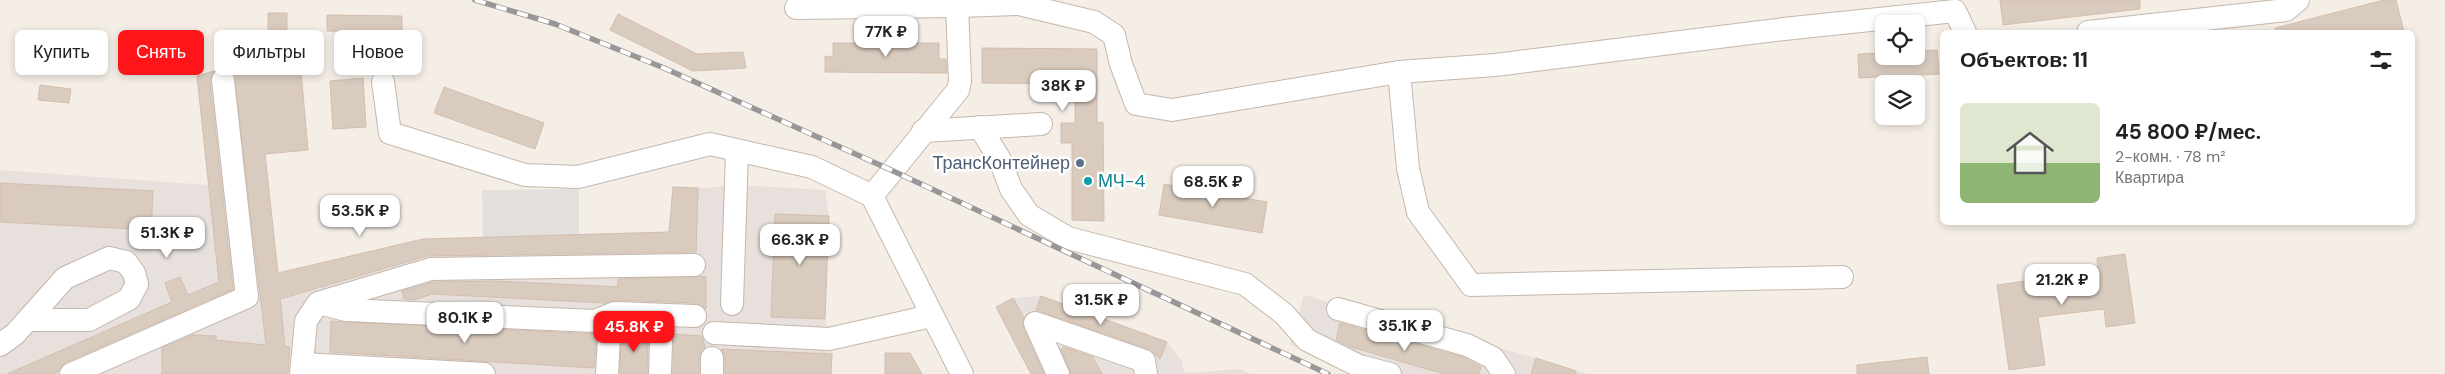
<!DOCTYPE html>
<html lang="ru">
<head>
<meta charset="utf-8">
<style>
  body { margin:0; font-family:"DM Sans",sans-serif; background:#f2f2f2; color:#222; height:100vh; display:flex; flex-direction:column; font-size:19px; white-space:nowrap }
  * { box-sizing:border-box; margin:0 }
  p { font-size:16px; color:#767676 }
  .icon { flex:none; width:28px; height:28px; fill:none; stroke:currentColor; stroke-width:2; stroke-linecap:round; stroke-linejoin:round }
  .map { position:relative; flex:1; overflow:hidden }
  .sheet { position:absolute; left:1940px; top:30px; width:475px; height:195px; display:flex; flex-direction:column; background:#fff; border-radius:8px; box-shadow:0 2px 8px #0003 }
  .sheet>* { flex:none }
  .hud { position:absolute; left:15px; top:30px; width:475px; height:45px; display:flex; gap:10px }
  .fabs { position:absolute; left:1875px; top:15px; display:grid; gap:10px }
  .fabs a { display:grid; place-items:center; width:50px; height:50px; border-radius:8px; background:#fff; box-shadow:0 2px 8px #0003; font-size:25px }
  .price { position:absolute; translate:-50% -42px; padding:0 11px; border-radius:10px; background:#fff; color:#222; font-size:16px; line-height:32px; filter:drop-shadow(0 1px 2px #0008) }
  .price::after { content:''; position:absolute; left:50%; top:30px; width:15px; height:11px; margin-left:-8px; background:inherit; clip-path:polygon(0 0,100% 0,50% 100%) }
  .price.current { background:#ff1419; color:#fff }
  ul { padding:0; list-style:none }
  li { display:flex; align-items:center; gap:15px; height:125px; padding:0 20px }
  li+li { border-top:1px solid #e0e0e0 }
  li span { display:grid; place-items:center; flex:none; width:140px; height:100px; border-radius:8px; color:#555 }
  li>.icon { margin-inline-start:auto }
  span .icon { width:60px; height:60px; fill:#fffc; stroke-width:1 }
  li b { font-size:21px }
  h2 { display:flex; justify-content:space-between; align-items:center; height:60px; padding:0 20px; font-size:21px }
  .chip { padding:0 18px; border-radius:8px; background:#fff; box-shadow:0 2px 8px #0003; font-size:18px; line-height:45px }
  .chip.current { background:#ff1419; color:#fff }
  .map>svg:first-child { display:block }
</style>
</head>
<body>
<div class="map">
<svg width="2445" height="374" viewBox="0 0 2445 374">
  <rect width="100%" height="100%" fill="#f5eee7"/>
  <g fill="#e7e0dc">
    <path d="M214,71L256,75L278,273L423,239L669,233L673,187L707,188L735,185L825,190L829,216L825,319L833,354L831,374H835H296L298,347L236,342L197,374H0V170L208,185L197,76Z"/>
    <path d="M1304,295L1536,358L1588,374H1384L1290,345Z"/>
    <path d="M1041,296L1167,342L1182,361L1184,373L1240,369L1251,374H1031L996,307L1013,298Z"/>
  </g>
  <path fill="#e3dfdc" d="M579,189V235L483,237L482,190Z"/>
  <g fill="#dacbbf" stroke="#d3beae">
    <path d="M2000,0H2140V9L2003,25Z"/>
    <path d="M2384,0H2396L2404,32H2276L2275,28Z"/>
    <rect x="268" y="13" width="19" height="20"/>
    <path d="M618,14L697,54L743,52L746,68L693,71L610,30Z"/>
    <path d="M327,15L402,16V32L327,31Z"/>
    <path d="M833,43H939V59H946L947,73L825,72V56L833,57Z"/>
    <path d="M982,48L1097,49V123L1103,122L1104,221L1072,220V143H1061V123H1075V84L982,83Z"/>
    <path d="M1937,50L1939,74L1859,78L1858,54L1884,53V56H1916V51Z"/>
    <path d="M214,71L210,81L233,289L66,362L58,372L54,374H7L172,302L165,283L180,277L188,295L219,282L197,76Z"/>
    <path d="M301,72L308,150L265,154L278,273L423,239L669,232L673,187L698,188L696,252L427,256L280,299L285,346L290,347L288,374H162V348L193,335L216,336V340L266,345L234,73L263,75Z"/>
    <path d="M363,78L366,127L333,129L330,81Z"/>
    <path d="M40,85L71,89L69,103L38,100Z"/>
    <path d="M444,87L544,123L535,149L434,113Z"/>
    <path d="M0,183L153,191L151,230L0,222Z"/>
    <path d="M1164,184L1267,202L1262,233L1159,215Z"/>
    <path d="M775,214L829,216L825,319L771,317Z"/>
    <path d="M2125,254L2135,323L2106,327L2104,309L2038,317L2045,365L2009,370L1997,285L2098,271L2097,258Z"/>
    <path d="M700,276L706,277V309L695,303L615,300L605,303L432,294L414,300L404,299L402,291L433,282L496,281L618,287V279Z"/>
    <path d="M1041,296L1167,342L1160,359L1148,349L1036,310Z"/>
    <path d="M1013,298L1024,318L1023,328L1044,374H1031L996,307Z"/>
    <path d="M331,321L597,334L594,368L330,352Z"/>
    <path d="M1340,323L1462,357L1481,367L1479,374H1444L1351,347L1336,340Z"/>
    <path d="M621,332L651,334L648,342L647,374H620Z"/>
    <path d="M671,334L702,336L705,347L699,358V374H673L674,342Z"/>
    <path d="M1064,347L1093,357L1102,374H1071L1061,349Z"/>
    <path d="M721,349L832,354L831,374H725V358Z"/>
    <path d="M885,353H910L922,374H885Z"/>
    <path d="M1927,357L1929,374H1857V365Z"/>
    <path d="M1536,358L1576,371V374H1531Z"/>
  </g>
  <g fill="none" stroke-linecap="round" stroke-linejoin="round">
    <g stroke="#c4b7ac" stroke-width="24">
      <g id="minor">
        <path d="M796,8L957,6"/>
        <path d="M2088,32L2286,10L2298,0"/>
        <path d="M1399,72L1408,168L1418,212L1471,285L1842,277"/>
        <path d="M383,82L390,133L525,175L578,177L710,144L812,167L872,196"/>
        <path d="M980,127L1000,160L1011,189L1029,215L1068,238L1245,284L1284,314L1307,340L1359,366L1390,374"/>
        <path d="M923,131L1041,124"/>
        <path d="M319,303L346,310L595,321L615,313L695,316"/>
        <path d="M732,304L737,151"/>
        <path d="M1338,309L1467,345L1493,358L1504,374"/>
        <path d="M714,333L829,339L931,316"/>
        <path d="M0,345L15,334L65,278L109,258L126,262L134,273L137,284L129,299L89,320H28"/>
        <path d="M302,364L484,374"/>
        <path d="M71,374L247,297L223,80"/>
        <path d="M301,374L306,321L318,303L431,269L694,265"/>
        <path d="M607,374L609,338"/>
        <path d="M660,374L661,342"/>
        <path d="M712,374V358"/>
        <path d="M962,374L872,196L958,90L960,81L957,6L1019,4L1094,22L1114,35L1121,64L1136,104L1172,110L1399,72L1495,65L1784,29L1955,11L1965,32"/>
        <path d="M1058,374L1035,323L1144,361L1146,374"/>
      </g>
    </g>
    <use href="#minor" stroke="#fff" stroke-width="22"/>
    <g stroke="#979797" stroke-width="5.5">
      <path id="rail" d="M475,0L555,24L664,68L891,170L1328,374"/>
    </g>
    <use href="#rail" stroke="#fff" stroke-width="4" stroke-dasharray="11" stroke-linecap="butt"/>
  </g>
  <circle fill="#5c6f8a" stroke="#fff" stroke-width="2" cx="1080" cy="163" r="5"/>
  <circle fill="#0f9aa8" stroke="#fff" stroke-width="2" cx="1088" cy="181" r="5"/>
  <g text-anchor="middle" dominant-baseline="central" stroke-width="5" stroke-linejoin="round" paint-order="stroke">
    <g font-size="18" fill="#4e5e75" stroke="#fff" text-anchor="end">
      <text x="1070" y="163">ТрансКонтейнер</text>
    </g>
    <g font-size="18" fill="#0d838f" stroke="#fff" text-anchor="start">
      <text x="1098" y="181">МЧ-4</text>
    </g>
  </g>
</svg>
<div class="fabs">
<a><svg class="icon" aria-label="locate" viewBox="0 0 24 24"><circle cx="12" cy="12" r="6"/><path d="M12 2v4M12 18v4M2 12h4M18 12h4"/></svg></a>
<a><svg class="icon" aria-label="layers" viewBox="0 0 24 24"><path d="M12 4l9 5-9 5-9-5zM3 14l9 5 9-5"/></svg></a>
</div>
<b class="price" style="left:886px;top:58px">77K ₽</b>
<b class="price" style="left:1063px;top:112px">38K ₽</b>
<b class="price" style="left:1213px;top:208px">68.5K ₽</b>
<b class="price" style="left:360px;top:237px">53.5K ₽</b>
<b class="price" style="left:167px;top:259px">51.3K ₽</b>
<b class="price" style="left:800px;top:266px">66.3K ₽</b>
<b class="price" style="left:2062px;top:306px">21.2K ₽</b>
<b class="price" style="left:1101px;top:326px">31.5K ₽</b>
<b class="price" style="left:465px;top:344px">80.1K ₽</b>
<b class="price" style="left:1405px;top:352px">35.1K ₽</b>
<b class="price current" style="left:634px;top:353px">45.8K ₽</b>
<div class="hud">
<a class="chip">Купить</a>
<a class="chip current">Снять</a>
<a class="chip">Фильтры</a>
<a class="chip">Новое</a>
</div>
<section class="sheet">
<h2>Объектов: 11<svg class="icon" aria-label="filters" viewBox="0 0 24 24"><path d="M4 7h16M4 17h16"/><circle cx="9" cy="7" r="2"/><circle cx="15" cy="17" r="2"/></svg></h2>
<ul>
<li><span style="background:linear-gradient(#dfe7d0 60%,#8fb573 0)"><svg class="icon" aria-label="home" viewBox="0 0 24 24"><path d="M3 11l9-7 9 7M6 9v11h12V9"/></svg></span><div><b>45 800 ₽/мес.</b><p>2-комн. · 78 m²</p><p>Квартира</p></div></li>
</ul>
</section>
</div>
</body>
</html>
